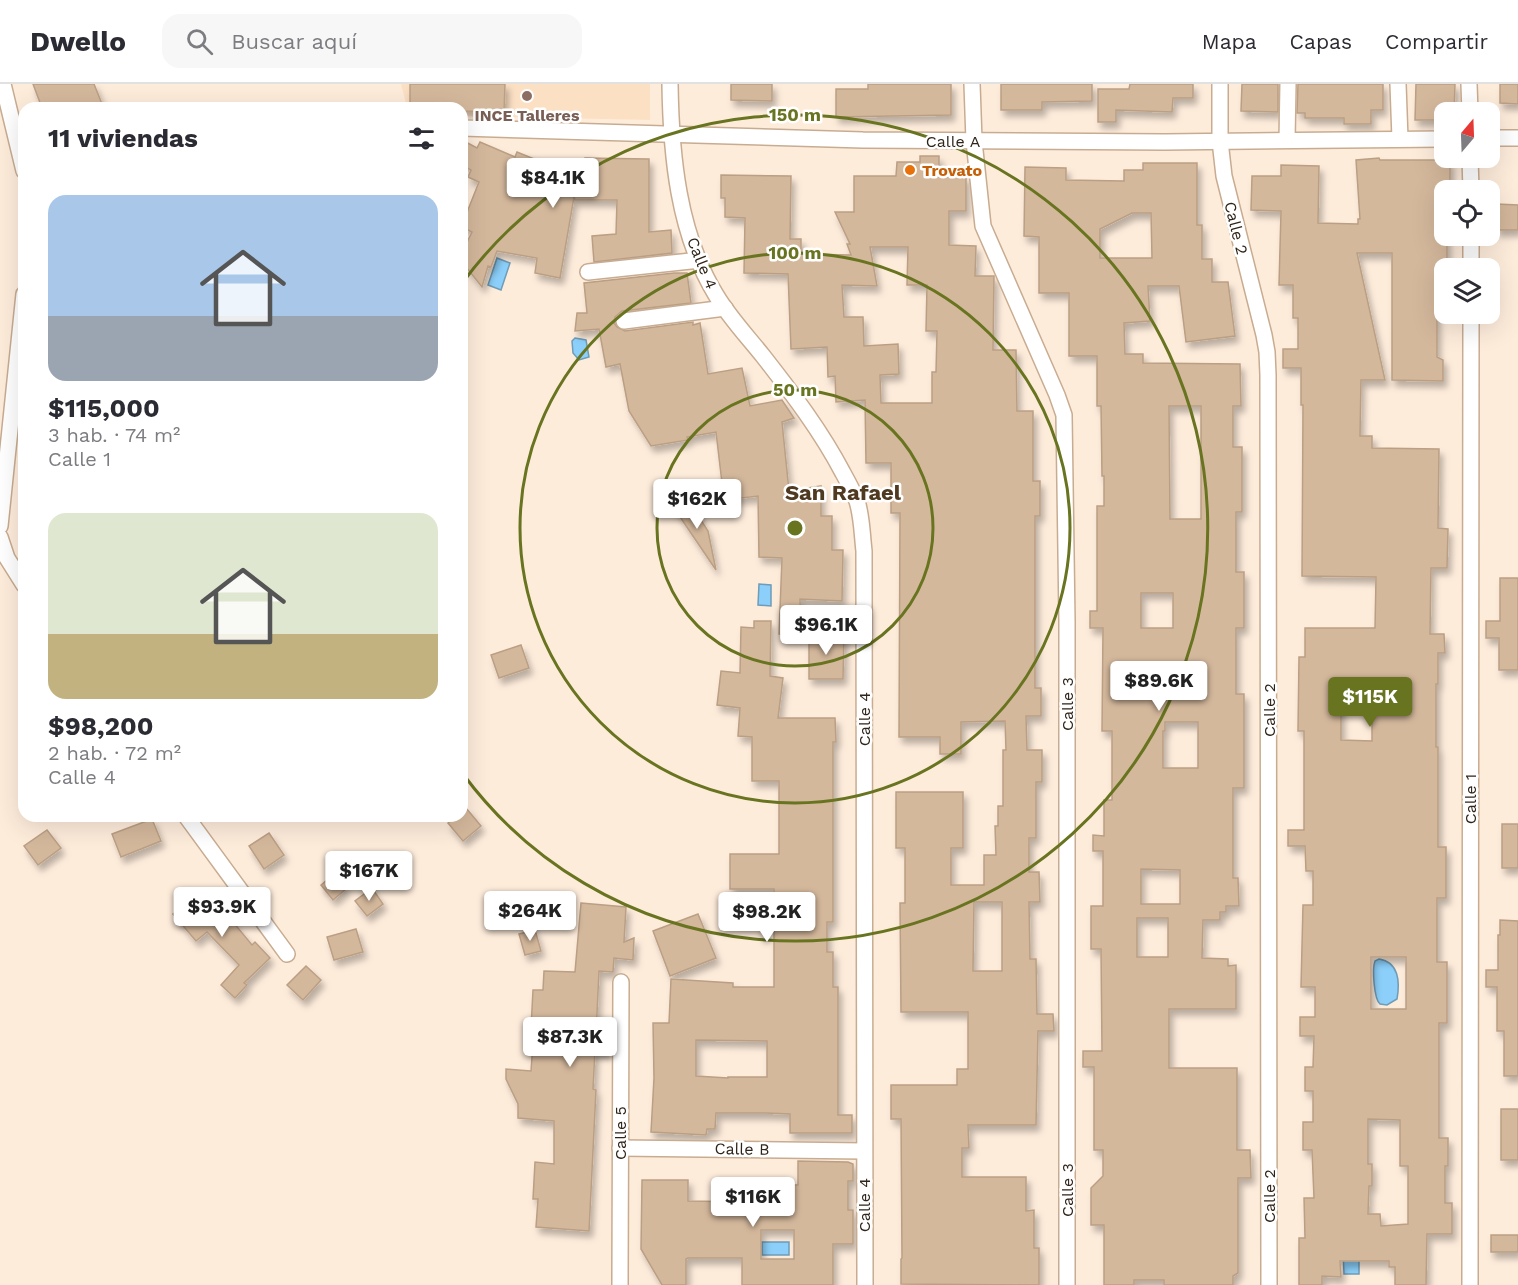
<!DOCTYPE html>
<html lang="es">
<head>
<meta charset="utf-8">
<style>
  body { margin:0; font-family:"Work Sans",sans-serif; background:#f7f7f7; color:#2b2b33; height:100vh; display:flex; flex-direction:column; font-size:22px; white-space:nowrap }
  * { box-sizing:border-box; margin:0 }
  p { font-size:20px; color:#7c7c81 }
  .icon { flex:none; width:33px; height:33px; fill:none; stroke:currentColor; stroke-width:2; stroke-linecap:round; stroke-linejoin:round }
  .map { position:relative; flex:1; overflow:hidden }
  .drawer { position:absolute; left:18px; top:18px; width:450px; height:720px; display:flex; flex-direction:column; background:#fff; border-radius:18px; box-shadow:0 6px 24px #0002 }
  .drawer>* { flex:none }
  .needle { width:39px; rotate:19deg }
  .buttons { position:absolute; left:1434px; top:18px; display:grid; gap:12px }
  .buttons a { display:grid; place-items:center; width:66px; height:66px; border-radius:12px; background:#fff; box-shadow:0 6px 24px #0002; font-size:30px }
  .price { position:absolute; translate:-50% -51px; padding:0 14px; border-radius:6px; background:#fff; color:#222; font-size:20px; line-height:39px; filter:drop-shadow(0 2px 3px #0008) }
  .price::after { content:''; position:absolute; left:50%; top:36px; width:18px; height:14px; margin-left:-9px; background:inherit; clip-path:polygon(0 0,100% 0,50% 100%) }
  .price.current { background:#68741f; color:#fff }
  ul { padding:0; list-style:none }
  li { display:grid; align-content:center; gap:12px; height:318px; padding:0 30px }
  li span { display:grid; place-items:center; height:186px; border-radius:18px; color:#555 }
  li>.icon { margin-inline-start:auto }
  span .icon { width:108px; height:108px; fill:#fffc; stroke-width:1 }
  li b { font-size:26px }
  h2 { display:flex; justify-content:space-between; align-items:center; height:72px; padding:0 30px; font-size:26px }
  header { display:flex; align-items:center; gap:36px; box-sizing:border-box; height:84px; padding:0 30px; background:#fff; border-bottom:2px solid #e1e1e2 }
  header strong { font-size:28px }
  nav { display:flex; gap:33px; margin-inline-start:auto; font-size:21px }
  .search { width:420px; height:54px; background:#f7f7f7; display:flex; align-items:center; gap:15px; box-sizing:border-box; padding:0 21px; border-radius:18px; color:#7c7c81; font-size:22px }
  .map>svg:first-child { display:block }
</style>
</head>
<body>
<header>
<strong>Dwello</strong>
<div class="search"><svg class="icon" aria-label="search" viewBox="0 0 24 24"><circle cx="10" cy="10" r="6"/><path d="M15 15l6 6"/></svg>Buscar aquí</div>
<nav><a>Mapa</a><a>Capas</a><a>Compartir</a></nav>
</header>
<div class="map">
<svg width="1518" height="1201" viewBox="0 0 1518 1201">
  <defs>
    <filter id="shadow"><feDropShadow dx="3.5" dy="6" stdDeviation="3" flood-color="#0004"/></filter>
  </defs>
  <rect width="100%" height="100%" fill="#feecdb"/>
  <path fill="#fce0c4" d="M401,0H650V36L462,32V24H407Z"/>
  <g fill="#8bcffa" stroke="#6f9cb6" stroke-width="1.5">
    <path d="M497,174L510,179L501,206L488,201Z"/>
    <path d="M575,254L586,256L589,273L579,276L573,269L572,257Z"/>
    <path d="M708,396L711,411L688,412L673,424L670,420L678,401Z"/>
    <path d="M759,500L771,501V522L758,521Z"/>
    <path d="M1379,875C1399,878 1400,898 1397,915L1387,921L1380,920C1374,915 1372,885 1375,877Z"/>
    <rect x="762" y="1158" width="27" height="13"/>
    <path d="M1343,1166H1359V1190H1344Z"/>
  </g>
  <g fill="#d4b89c" stroke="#bb9f84" stroke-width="1.5" fill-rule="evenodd" filter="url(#shadow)">
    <path d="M33,0H94L102,20L92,24H42Z"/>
    <path d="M410,0H505L504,28L462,27V24H410Z"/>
    <path d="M731,0H772V17L731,16Z"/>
    <path d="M868,0H951V31L836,33V5H868Z"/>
    <path d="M1001,0H1092V17L1042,18V26H1001Z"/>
    <path d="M1130,0H1193V14H1173L1172,28L1116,26V38H1098V5H1129Z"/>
    <path d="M1242,0H1278V28L1241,27Z"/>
    <path d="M1298,0H1383V26H1371V40H1344V34H1305V29H1297Z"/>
    <path d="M1416,0H1455L1454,28H1444V36H1415Z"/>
    <path d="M1500,0H1518V20L1500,19Z"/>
    <path d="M462,56L477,64L480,58L515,73L517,68L539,77L538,80L583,91L585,74L649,75V148L671,146L672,169L594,178L592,152L616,150L617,116H575L574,113L560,194L535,189L537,174L497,167L491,183L488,182L482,203L462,178V168L472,148L462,143V141L479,98L468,93L471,86L462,81Z"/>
    <path d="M920,72H939V93L966,92V127H949V161L976,162L975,192H994L993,266H1016L1017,327H1033V397H1040V432H1035V604H1041V632H1026L1027,666H1042V698H1036V754H1029V788H1039L1040,818H1029L1030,875H1036L1037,930H1053L1054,947H1038L1036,1041H968L969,1064H962V1093H1026V1127L1034,1126V1164H1039V1201L901,1200V1175L902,1174L901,1035H891V1001H957V985H968V928H901L900,819H905V764H896V708H963V764H951V801H984V771H996L995,742H998V722H1003V666H1006L1005,637L961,638V670H940V653H899L900,429H891V379H866L865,316L836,318L835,292L828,293L827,263L791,265L788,190L744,189L745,134L725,133V114H721V91L791,92L790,155H801V170L851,171L847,160H850L835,128H854V92H896L897,78H920ZM870,163H908L907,201H927L926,247H937L936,288H932V319H881L880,291L899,290L898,260L864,262L863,233H844L842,201L877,202ZM974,818H1002V887H973Z"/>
    <path d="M1379,74L1380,76H1450V106H1444V152H1447V184H1444V203H1437V273L1443,276V297L1392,296V169H1357L1385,296H1361L1360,352H1372V364L1439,365L1438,444L1448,445L1447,484H1431L1430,550H1444L1445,569H1438V600H1436V663H1438V763H1446V814H1437V878H1447V939H1439V1054H1448V1082H1445V1119H1452V1150H1427L1426,1201H1395V1183H1389V1177H1340L1341,1193L1322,1192V1201H1299V1154H1305L1304,1114H1314L1312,1066H1303V1038H1313V1007H1305V983H1313L1314,952H1300V933H1315V903H1301L1303,821H1313V787H1306L1305,762H1288V746H1304V647H1298L1299,573H1305V544H1375L1376,493L1302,492L1303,321H1301V284H1283V265H1298V234H1293V201H1279L1281,127L1251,126L1252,92H1281V81L1319,82L1318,139L1358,140V135H1360L1356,76ZM1341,619H1372V657L1341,656ZM1371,873H1406V925H1371ZM1368,1035L1400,1036V1082H1408V1140L1381,1142L1380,1130H1368L1369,1102H1372V1080H1368Z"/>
    <path d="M1143,79H1197V141H1202V175H1212V198H1228L1235,252L1186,258L1179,202H1148L1150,237L1124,239L1125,270H1143V279L1240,280L1241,322H1233V363H1242V428H1236V488H1244V544H1236V610H1244V704H1233V794H1238L1239,822H1226V828H1220V836H1203L1202,874L1228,875V882L1236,881V925H1169V984H1237V1066H1250L1251,1094H1238V1189L1233,1192V1201H1164V1196H1134V1201H1104V1141H1091V1104L1103,1092V1066H1094V983H1083V967H1102L1101,865H1091V822H1103V767H1093V751L1104,752V716H1112V647H1102L1103,544H1090V527H1097V422H1104V392H1102L1101,322H1097V272H1069V209H1039V153L1024,152L1025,83L1066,84V96L1124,97V86H1143ZM1132,129H1151L1152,174H1100V145ZM1169,322H1201V435H1170ZM1141,509H1173V544H1141ZM1165,638H1198V684H1163V647H1165ZM1141,785L1180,786V820H1141ZM1137,834H1168V873H1137Z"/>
    <path d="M1496,120L1518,121V146H1496Z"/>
    <path d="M674,189H687L691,219L622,227L615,233L614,239L617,243L625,247L693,238V241L700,239L708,290L742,284L750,322L782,316L794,334L782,338L789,407L821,402V432H832V466H843L842,517L800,515L801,551L779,550L782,474L759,473L758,412L724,416L716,348L687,353L688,356L651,362L629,327L620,280L606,283L599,245L575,247L577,229H587L584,199Z"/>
    <path d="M692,422L708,447L716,486L674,424Z"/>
    <path d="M1500,494H1518V586H1499V554H1486V537H1500Z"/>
    <path d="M754,537H771L770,592L783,594L778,634H835L836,658H833V838H827V868H833V903H838V1031H852V1049H790V1030L766,1029H716L715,1045H707L706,1051L651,1048L654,994L653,939H669L671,895L733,899V903H774V805H730V770H779V697H752V653L738,652L740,624L717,621L721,587L740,589L741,543L754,544ZM696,956L767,957V993H728V994L696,992Z"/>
    <path d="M809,550H844L843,595H809Z"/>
    <path d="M521,561L529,584L499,594L491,571Z"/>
    <path d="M466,724L481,742L463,757L448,739L457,732H462V728Z"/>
    <path d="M152,735L161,757L121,773L112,750Z"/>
    <rect x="1502" y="740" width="16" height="44"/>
    <path d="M47,746L61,764L38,781L24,762Z"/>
    <path d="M269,749L284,771L264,785L249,762Z"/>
    <path d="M334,790L346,805L333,816L321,801Z"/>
    <path d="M205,804L252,861L255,858L270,874L244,899L247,901L235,914L221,901L239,881L207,848L196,857L173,830Z"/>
    <path d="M372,804L383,820L367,832L355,817Z"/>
    <path d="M581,819L626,823L624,858L634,854L633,876L614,874L613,888L599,887L596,950L607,951L606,968L595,967L593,1005L596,1006L589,1147L536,1143L538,1115H533L535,1078L554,1080V1037L518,1034V1020L506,995V985L531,987L534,944H531L533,906H543L544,887L575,888Z"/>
    <path d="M698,830L716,874L670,892L653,847Z"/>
    <path d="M1500,836L1518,837V992H1504V947H1497V903H1486V886H1498V851H1500Z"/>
    <path d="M356,845L363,868L334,876L327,853Z"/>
    <path d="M535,846L541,867L525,871L519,850Z"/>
    <path d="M306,882L321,896L303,916L287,901Z"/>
    <rect x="1501" y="1025" width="17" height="51"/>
    <path d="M798,1077L848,1078L853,1080V1097H848V1126H853V1160H833V1201H742V1174H688L686,1175V1201H662L641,1165L642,1096H688V1117L750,1118V1100L798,1101ZM761,1146H794V1175H761Z"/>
    <rect x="1491" y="1151" width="27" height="17"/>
  </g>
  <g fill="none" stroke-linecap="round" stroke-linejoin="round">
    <g stroke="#c8ac91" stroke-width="18">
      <g id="street">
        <path d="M3,0L24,87"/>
        <path d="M670,0C671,71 678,149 716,211C729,233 747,252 763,272C792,309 821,347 843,389C848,398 853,407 857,417C862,433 862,450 864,467L865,1201"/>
        <path d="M972,0L974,57L983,142L1057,311L1064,331L1067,537V1201"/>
        <path d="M1220,0V57L1224,92L1264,251L1267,268L1268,291L1269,1201"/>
        <path d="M1398,0L1400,55"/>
        <path d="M1469,0L1470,28"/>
        <path d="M462,44L863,56L1165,58L1444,55"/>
        <path d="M1490,54H1518"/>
        <path d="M1287,56L1288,0"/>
        <path d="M1470,74L1471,106"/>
        <path d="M1471,184V152"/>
        <path d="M588,188L700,176"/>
        <path d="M624,237L725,224"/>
        <path d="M0,442L24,210"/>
        <path d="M0,453L7,474L24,501"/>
        <path d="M186,732L287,870"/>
        <path d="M620,1064L864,1067"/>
        <path d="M620,1201L621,898"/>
        <path d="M1470,1201L1471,230"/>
      </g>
    </g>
    <use href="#street" stroke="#fff" stroke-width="15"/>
  </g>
  <g fill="none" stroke="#68741f" stroke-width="3">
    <circle cx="795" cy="444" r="138"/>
    <circle cx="795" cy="444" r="275"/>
    <path d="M463 198A413 413 0 1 1 463 690"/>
  </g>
  <circle fill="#8d6e63" stroke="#fff" stroke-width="2" cx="527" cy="12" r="6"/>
  <circle fill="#e8710a" stroke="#fff" stroke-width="2" cx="910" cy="86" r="6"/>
  <g text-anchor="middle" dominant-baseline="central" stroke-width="5" stroke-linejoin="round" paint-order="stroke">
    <g font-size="16" font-weight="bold" fill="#785e54" stroke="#fff">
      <text x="527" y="31">INCE Talleres</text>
    </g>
    <g font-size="16" fill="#2f2419" stroke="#fff">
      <text x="953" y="57">Calle A</text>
      <text transform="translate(1236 144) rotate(76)">Calle 2</text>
      <text transform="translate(702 179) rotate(68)">Calle 4</text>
      <text transform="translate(1067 620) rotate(-90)">Calle 3</text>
      <text transform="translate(1269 626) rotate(-90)">Calle 2</text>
      <text transform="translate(864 635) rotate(-90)">Calle 4</text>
      <text transform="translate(1470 715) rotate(-90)">Calle 1</text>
      <text transform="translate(620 1049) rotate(-90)">Calle 5</text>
      <text transform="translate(742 1065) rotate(1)">Calle B</text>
      <text transform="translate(1067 1106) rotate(-90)">Calle 3</text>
      <text transform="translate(1269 1112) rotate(-90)">Calle 2</text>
      <text transform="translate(864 1121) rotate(-90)">Calle 4</text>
    </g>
    <g font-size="16" font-weight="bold" fill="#c56008" stroke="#fff" text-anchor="start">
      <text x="922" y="86">Trovato</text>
    </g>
    <g font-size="22" font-weight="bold" fill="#503921" stroke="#fff">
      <text x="843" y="408">San Rafael</text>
    </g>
  </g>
  <circle cx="795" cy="444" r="9" fill="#68741f" stroke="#fff" stroke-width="3"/>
  <g font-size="18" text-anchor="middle" font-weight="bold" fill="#68741f" stroke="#fff" stroke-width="5" stroke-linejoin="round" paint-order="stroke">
    <text x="795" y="37">150 m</text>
    <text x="795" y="175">100 m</text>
    <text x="795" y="312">50 m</text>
  </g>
</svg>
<div class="buttons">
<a><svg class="needle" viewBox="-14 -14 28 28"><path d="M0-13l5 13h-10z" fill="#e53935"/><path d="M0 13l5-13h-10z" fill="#7c7c81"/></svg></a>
<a><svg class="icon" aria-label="locate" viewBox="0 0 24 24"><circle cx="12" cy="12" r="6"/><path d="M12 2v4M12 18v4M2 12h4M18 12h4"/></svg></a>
<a><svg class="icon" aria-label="layers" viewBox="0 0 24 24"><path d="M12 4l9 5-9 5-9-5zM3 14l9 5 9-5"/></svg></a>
</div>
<b class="price" style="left:553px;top:125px">$84.1K</b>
<b class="price" style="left:697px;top:446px">$162K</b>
<b class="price" style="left:826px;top:572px">$96.1K</b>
<b class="price" style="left:1159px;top:628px">$89.6K</b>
<b class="price current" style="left:1370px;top:644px">$115K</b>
<b class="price" style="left:369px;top:818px">$167K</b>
<b class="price" style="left:222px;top:854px">$93.9K</b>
<b class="price" style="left:530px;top:858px">$264K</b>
<b class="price" style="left:767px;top:859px">$98.2K</b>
<b class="price" style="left:570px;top:984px">$87.3K</b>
<b class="price" style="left:753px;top:1144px">$116K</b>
<section class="drawer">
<h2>11 viviendas<svg class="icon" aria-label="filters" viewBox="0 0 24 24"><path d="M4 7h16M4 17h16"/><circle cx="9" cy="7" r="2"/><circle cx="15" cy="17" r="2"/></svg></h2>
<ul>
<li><span style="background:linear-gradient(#a9c7e8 65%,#9aa5b1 0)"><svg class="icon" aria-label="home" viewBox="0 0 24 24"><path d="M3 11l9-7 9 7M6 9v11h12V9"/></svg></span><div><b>$115,000</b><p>3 hab. · 74 m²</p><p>Calle 1</p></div></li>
<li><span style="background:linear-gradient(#dfe7d0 65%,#c2b280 0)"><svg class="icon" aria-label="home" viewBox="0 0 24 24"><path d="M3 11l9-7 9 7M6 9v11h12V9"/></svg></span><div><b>$98,200</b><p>2 hab. · 72 m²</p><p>Calle 4</p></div></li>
</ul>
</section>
</div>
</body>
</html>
